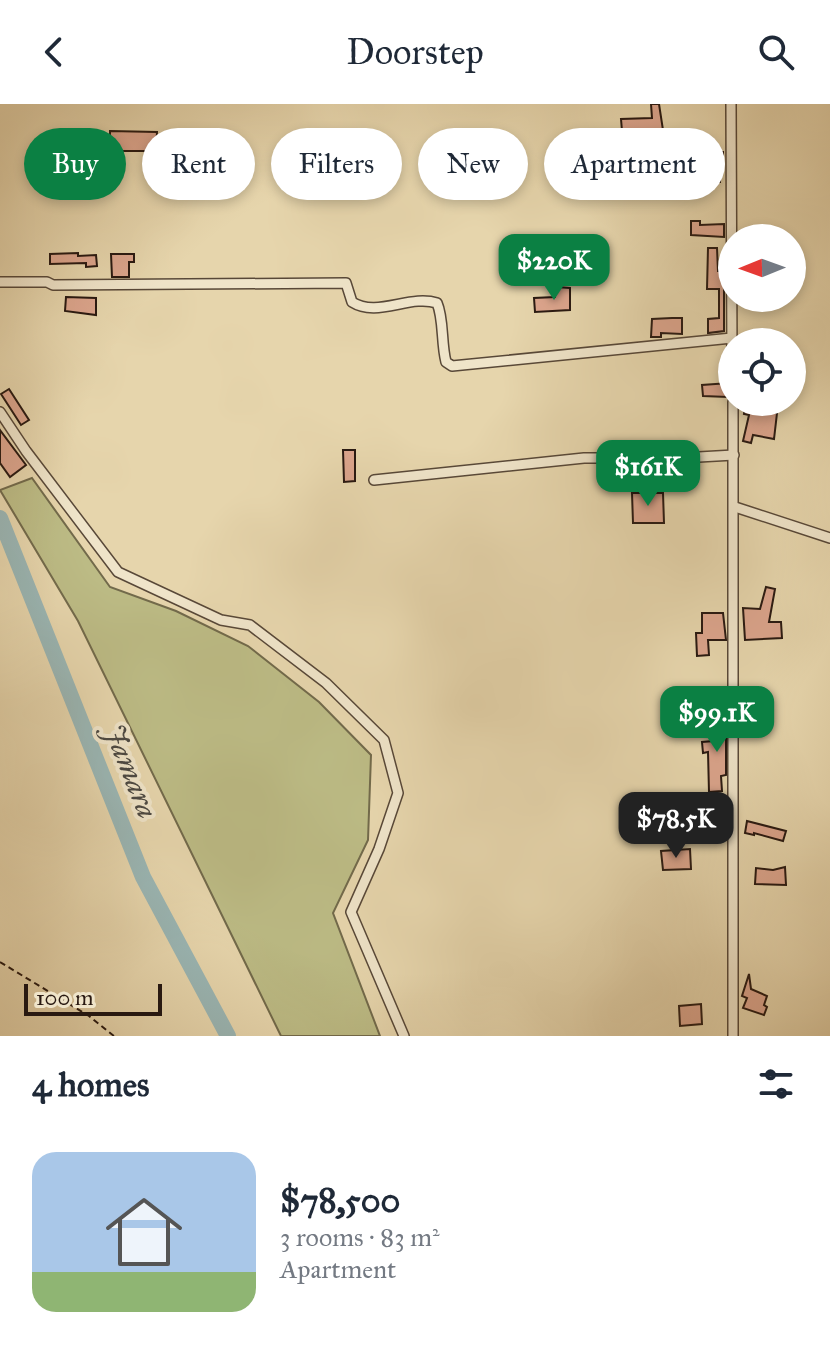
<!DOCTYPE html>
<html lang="en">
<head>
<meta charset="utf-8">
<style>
  body { margin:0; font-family:"IM FELL Great Primer",serif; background:#f6f6f7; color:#1f2937; height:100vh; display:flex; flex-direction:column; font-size:30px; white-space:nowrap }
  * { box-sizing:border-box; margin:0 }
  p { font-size:26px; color:#747a83 }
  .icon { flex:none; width:44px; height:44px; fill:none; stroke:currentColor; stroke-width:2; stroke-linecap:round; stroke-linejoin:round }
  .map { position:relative; height:932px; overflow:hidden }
  .drawer { display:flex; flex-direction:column; background:#fff; flex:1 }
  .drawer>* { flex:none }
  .top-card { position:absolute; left:24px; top:24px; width:782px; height:72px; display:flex; gap:16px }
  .needle { width:52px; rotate:269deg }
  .controls { position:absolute; left:718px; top:120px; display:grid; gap:16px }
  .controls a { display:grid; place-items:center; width:88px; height:88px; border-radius:50%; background:#fff; box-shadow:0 4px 12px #0003; font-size:40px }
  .scale { position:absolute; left:24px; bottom:20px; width:138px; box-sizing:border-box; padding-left:8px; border:4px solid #291911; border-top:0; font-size:22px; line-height:28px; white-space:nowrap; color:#291911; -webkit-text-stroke:6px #efe4c9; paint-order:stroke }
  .price { position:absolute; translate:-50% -68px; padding:0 18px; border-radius:16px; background:#0b8043; color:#fff; font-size:26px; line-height:52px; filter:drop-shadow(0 2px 4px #0008) }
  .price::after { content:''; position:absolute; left:50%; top:48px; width:24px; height:18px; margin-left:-12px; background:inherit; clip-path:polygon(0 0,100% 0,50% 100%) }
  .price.active { background:#222; color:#fff }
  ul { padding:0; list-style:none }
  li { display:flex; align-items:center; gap:24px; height:200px; padding:0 32px }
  li span { display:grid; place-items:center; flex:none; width:224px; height:160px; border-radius:24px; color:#555 }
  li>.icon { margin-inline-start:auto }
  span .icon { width:96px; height:96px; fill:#fffc; stroke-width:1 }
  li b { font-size:34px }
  h2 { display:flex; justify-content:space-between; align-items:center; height:96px; padding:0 32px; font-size:34px }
  .tag { padding:0 28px; border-radius:36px; background:#fff; box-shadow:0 4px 12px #0003; font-size:28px; line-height:72px }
  .tag.active { background:#0b8043; color:#fff }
  header { display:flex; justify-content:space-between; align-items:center; height:104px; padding:0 32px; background:#fff; font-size:36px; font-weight:600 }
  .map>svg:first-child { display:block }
</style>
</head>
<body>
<header><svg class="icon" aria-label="back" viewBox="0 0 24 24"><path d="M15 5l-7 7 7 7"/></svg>Doorstep<svg class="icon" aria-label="search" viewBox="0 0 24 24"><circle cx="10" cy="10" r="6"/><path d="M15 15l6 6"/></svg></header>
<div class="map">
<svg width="830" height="932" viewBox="0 0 830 932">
  <rect width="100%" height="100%" fill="#e6d5ac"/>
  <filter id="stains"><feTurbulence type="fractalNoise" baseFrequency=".0025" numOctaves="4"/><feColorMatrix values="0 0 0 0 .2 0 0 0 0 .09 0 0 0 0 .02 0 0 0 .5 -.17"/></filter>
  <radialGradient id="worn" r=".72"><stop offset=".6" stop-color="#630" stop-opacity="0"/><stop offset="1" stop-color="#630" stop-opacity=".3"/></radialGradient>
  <path fill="#bcbb85" stroke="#726a4b" stroke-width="2" d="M32,374L110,483L176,507L248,542L319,598L371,651L368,736L333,809L380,932H281L78,517L0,386Z"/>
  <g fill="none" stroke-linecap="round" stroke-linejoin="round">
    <path stroke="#9ab6b4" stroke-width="16" d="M0,414L143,773L228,932"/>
  </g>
  <g fill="#dca58d" stroke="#291911" stroke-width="2">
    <path d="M651,0H659L663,26L622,27L621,15L652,14Z"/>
    <path d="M110,27L157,28L156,47H110Z"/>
    <path d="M710,48H723V56H720V78H704V63H696V52H710Z"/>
    <path d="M691,117H700V121L724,120V133L691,131Z"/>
    <path d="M708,144H717L718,167H724V227L708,229V215L719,214V185H707Z"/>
    <path d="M78,149V152L96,151L97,162L86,163V159L50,160V150Z"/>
    <path d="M111,150H134V158H129V173H112Z"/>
    <path d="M556,183L570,184V206L535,208L534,194L555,193Z"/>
    <path d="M66,193L96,194V211L65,207Z"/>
    <path d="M672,214H682V230L661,229V233H651L652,215Z"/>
    <path d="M729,279L728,293L703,292L702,281Z"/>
    <path d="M9,285L29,316L21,321L1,290Z"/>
    <path d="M760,298H773L771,308L777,309L774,335L753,331L751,339L743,337L749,311L744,310L746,299L759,302Z"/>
    <path d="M0,326L26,361L10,373L0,359Z"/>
    <path d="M343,346H355V377L344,378Z"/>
    <path d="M632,389H663L664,419H633Z"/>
    <path d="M766,483L775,485L769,518H781L782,534L745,536L743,504L760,505Z"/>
    <path d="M702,509H723L726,536H708L709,551L697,552L696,529H702Z"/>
    <path d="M726,613V671L721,672L722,687L709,688L708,648L703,649L702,638L713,637L712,614Z"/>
    <path d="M747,717L786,727L783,737L754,729V731L745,729Z"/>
    <path d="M690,745L691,765L663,766L661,747Z"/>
    <path d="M785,763L786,781L755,780L756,764L773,766Z"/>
    <path d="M749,870L751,885L767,892L764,901L767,903L764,911L743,904L747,894L742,892Z"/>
    <path d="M701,900L702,920L680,922L679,902Z"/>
  </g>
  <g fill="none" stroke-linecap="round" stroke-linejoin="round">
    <g stroke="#584838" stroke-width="12">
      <g id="street">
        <path d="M731,0L732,256"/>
        <path d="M0,178H47L53,181L346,179L352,198C377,214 410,190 437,199C444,215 441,239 446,258L452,262L732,234"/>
        <path d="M733,298V932"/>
        <path d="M0,308L26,347L118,468L221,516L250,521L326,579L384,636L398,689L379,745L351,808L404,932"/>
        <path d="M374,376L584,354H681L734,351"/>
        <path d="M735,403L830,434"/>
      </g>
    </g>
    <path stroke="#291911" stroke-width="2" stroke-dasharray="6 4" stroke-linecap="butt" d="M0,858L89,912L114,932"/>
    <use href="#street" stroke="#efe4c9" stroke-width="9"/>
  </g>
  <g text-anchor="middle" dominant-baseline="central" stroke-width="8" stroke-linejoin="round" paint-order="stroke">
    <g font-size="30" font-style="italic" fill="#4b4842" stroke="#efe4c9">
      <text transform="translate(131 667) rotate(68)">Jamara</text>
    </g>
  </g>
  <rect width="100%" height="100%" filter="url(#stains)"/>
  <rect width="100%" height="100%" fill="url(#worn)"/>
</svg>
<div class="controls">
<a><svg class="needle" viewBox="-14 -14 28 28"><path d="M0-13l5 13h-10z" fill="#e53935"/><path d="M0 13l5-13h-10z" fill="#747a83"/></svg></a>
<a><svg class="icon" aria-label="locate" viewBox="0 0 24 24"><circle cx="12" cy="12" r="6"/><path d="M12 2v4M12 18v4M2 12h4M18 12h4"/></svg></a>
</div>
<div class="scale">100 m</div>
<b class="price" style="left:554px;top:198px">$220K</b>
<b class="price" style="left:648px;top:404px">$161K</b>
<b class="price" style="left:717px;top:650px">$99.1K</b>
<b class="price active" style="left:676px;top:756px">$78.5K</b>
<div class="top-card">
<a class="tag active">Buy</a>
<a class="tag">Rent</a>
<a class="tag">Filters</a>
<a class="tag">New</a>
<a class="tag">Apartment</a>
</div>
</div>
<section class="drawer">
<h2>4 homes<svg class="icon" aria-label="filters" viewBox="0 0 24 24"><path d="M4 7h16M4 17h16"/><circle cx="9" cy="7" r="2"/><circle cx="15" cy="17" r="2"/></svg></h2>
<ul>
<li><span style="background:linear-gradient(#a9c7e8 75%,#8fb573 0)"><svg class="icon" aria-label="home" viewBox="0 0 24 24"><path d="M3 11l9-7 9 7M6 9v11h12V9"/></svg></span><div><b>$78,500</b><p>3 rooms · 83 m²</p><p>Apartment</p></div></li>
</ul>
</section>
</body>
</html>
